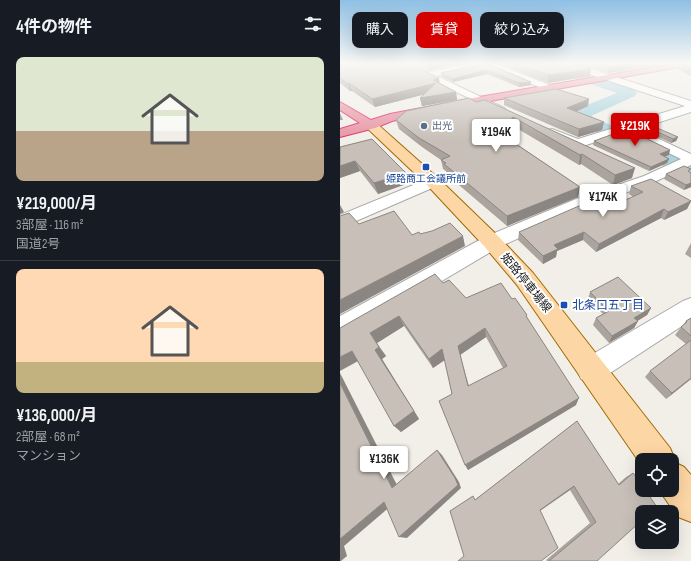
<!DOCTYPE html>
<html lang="ja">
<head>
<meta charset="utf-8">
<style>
  body { margin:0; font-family:"Sofia Sans Condensed","Noto Sans JP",sans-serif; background:#242831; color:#f1f3f6; height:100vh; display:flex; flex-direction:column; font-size:15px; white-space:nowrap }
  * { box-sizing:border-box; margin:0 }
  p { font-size:13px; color:#9ea1a6 }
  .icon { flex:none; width:22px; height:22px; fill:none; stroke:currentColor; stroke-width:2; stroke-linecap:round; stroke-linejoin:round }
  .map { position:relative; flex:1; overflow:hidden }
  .sheet { display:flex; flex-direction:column; background:#171b24; width:340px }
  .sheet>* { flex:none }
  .top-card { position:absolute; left:12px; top:12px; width:279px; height:36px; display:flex; gap:8px }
  .buttons { position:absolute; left:295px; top:453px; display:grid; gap:8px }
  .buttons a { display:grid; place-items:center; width:44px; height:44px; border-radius:8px; background:#171b24; box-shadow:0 4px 16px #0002; font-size:20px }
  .price { position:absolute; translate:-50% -34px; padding:0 9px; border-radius:4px; background:#fff; color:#222; font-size:13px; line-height:26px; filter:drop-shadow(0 1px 2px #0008) }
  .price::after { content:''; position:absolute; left:50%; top:24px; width:12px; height:9px; margin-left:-6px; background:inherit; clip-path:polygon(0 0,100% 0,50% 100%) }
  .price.selected { background:#d40000; color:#fff }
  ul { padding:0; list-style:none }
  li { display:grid; align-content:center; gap:8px; height:212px; padding:0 16px }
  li+li { border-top:1px solid #363941 }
  li span { display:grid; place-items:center; height:124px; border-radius:8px; color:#555 }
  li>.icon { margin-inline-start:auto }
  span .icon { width:72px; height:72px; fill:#fffc; stroke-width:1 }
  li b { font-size:17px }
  h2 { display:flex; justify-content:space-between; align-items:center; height:48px; padding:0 16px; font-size:17px }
  .chip { padding:0 14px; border-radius:8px; background:#171b24; box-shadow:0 4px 16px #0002; font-size:14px; line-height:36px }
  .chip.selected { background:#d40000; color:#fff }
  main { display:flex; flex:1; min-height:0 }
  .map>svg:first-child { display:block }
</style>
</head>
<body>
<main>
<section class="sheet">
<h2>4件の物件<svg class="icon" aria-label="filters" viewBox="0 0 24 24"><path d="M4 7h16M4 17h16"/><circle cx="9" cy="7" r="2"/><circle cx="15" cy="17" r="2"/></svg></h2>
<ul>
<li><span style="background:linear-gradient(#dfe7d0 60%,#b9a48a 0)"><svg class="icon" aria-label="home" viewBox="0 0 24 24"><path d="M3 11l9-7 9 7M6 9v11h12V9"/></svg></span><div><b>¥219,000/月</b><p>3部屋 · 116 m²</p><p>国道2号</p></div></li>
<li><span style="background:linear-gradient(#ffd9b3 75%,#c2b280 0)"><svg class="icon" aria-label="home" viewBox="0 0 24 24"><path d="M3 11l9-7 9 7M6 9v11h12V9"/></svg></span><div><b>¥136,000/月</b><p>2部屋 · 68 m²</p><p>マンション</p></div></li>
</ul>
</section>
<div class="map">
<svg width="351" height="561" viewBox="0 0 351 561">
  <rect width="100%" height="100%" fill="#f2efe9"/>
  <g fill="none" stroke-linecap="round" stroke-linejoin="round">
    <path fill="#aad3df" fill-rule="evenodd" d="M195,63H213L292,88L297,93L295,96L251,116L351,162V178L343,176L238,123L232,116L239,108L277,93L197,66Z"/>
    <g stroke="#a9a9a9" stroke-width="2">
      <g id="minor">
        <path d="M60,63H70L89,72L134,63H154L212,86L214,88L209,91L206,90L146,65L97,76L164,108L166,110L160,113L85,77Z"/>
        <path d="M220,63H232L351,101V112L298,129L351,154V165L314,182L248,207L159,247L9,336L0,339V316L145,237L236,199L304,176L341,159L286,132L237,148L208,136L206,133L208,130L212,129L238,139L345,106L221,65Z"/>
        <path d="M93,177L99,179L101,182L99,185L0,228V215Z"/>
        <path d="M351,298V320L261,379L251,383L241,379L237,370L241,361L343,301Z"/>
      </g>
    </g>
    <g stroke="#a06b00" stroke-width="2">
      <path id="major" d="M31,121L35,122L99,179L159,237L193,273L330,448L335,460L334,462L344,467L351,475V522L338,517L319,490H332V460H302V466L177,285L145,247L87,185L27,128L25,125L27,122Z"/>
    </g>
    <g stroke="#dc2a67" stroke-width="2">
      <path id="highway" d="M338,63H351V65L139,103L52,121L35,128L0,137V129L20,123L0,110V102L31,120L50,114L139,97Z"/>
    </g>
    <use href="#minor" fill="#fff" fill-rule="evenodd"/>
    <use href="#major" fill="#fcd6a4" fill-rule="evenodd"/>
    <use href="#highway" fill="#e892a2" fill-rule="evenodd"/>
  </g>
  <g fill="#aba49e" fill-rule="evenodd">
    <path d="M73,63H127L89,70Z"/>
    <path d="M146,63L191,85L179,87L147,74L113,82L102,77L101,73Z"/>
    <path d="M157,63H231L251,69L250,76L208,83Z"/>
    <path d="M236,63H328L268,73Z"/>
    <path d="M339,63H351V76L337,69Z"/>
    <path d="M0,64L100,83L116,92L117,100L82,106L80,98L85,94L35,107L12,91H10L0,83Z"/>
    <path d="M164,98L248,106L236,112L264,122L262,130L238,137L164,105Z"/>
    <path d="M145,100L292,178L273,185L241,164L239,165L173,126L166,137L240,187L238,197L167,226L106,174V171L103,169L101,160L82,147L59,129L56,120Z"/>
    <path d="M303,125L338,137L336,141L331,143L302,129Z"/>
    <path d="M254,141L329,155L324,156L329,159L327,163L309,171L253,145Z"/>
    <path d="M0,147L69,183L38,194L20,171L0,178Z"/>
    <path d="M350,172L351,173V187L344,190L324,179L326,174Z"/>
    <path d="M291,186L351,201L347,209L324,220L321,218L256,252L243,240L217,251L216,257L203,264L178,240L179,232L268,208L293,197L289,194Z"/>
    <path d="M351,243V258L345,254Z"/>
    <path d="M103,283L126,298L172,299L187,315V317L236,405L128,470L112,394L105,360L93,368L64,326L37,343L46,356L42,359L79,419L61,432L18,361L0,328ZM146,337L163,368L129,386L120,355Z"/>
    <path d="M250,292L311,308L307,315L297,321H298L294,328L269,343L253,325L256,318L263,314L248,299Z"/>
    <path d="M351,318V379L326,399L305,377L310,371L346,344L335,335L346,321Z"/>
    <path d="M237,421L278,484L286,477L293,473L257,561H207L206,560L250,523L230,490L200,511L124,556L136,499Z"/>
  </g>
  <g fill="#8b8681">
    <path d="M92,63H127L89,70L88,64Z"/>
    <path d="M290,63H328L268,73L269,66Z"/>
    <path d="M251,69L250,76L208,83V75Z"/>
    <path d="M146,70L147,74L113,82V79Z"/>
    <path d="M99,78L100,86L98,91L35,107L32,99Z"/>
    <path d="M191,82V85L179,87V83Z"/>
    <path d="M9,83L12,91H10L8,84Z"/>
    <path d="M116,92L117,100L82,106L80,98Z"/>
    <path d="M249,99L248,106L226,116L227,108Z"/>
    <path d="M0,113L3,120H0Z"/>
    <path d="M173,117V126L162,144L161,134Z"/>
    <path d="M264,122L262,130L238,137L239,129Z"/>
    <path d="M338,137L336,141L331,143L333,139Z"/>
    <path d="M330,150L329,155L318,159L320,154Z"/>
    <path d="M242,154L241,164L239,165L240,155Z"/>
    <path d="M329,159L327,163L309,171L311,167Z"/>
    <path d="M15,161L20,171L0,178V166Z"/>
    <path d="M295,168L292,178L273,185L275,175Z"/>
    <path d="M66,173L69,183L38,194L34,183Z"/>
    <path d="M351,183V187L344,190L346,185Z"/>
    <path d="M240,187L238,197L167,226V216Z"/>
    <path d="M351,201L347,209L324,220L328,212Z"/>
    <path d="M0,205L4,212L0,214Z"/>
    <path d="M324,209L321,218L256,252L259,244Z"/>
    <path d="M244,232L243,240L217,251L216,257L203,264V256L214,245Z"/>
    <path d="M123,236L125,246L0,314V300Z"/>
    <path d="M311,308L307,315L291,325L294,318Z"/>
    <path d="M59,316L64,326L37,343L30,333Z"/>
    <path d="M298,321L294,328L269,343L272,336Z"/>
    <path d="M145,328L146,337L120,355L118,346Z"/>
    <path d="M39,347L46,356L42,359L79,419L61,432L54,426L35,350Z"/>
    <path d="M102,349L106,359L93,368L89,359Z"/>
    <path d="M12,351L20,360L0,371V357Z"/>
    <path d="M0,373L60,491L52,488L0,383Z"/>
    <path d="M351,378V379L326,399L332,393Z"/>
    <path d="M239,398L236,405L128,470L125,465Z"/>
    <path d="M97,450L102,455L119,482L121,488L67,538L59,537Z"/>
    <path d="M234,486L230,490L198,512L200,510Z"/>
    <path d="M44,502L52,505L4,546L7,556L1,561H0V539Z"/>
  </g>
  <g fill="#c7bfb8" stroke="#8b8681" fill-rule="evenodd">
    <path d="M5,63H68L99,78L93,80L116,92L80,98L96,83L32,99L9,83L8,84L0,78V64Z"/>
    <path d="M146,63L191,82L179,83L146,70L113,79L101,73Z"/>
    <path d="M175,63H231L251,69L208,75Z"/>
    <path d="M259,63H290L269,66Z"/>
    <path d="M340,63H351V68Z"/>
    <path d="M216,89L249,99L227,108L264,122L239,129L164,98Z"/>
    <path d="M129,98L136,102L145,100L295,168L275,175L242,154L240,155L173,117L161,134L240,187L167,216L104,164L106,163L101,160L110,156L79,138L56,120L66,111Z"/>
    <path d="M308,124L338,137L333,139L303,125Z"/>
    <path d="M287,129L330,150L320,154L329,159L311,167L254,141Z"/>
    <path d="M32,139L66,173L34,183L15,161L0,166V147Z"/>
    <path d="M344,166L351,169L348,171L351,173V183L346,185L326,174Z"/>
    <path d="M311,179L351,201L328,212L324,209L259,244L244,232L214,245L218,249L203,256L179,232L255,199L268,208L303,192L291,186Z"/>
    <path d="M54,211L72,235L79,232L80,234L92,231L110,223L123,236L0,300V216L9,213L19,224Z"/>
    <path d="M95,274L103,283L109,280L126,298L161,283L172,299L175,298L187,315L186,316L239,398L125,465L99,401L112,394L102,349L89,359L59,316L30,333L39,347L35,350L74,411L54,426L12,351L0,357V328ZM145,328L167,366L128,386L118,346Z"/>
    <path d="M278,277L311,308L294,318L298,321L272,336L256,318L269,311L250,292Z"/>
    <path d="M351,318V336L341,327L347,322L346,321Z"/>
    <path d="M351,340V378L332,393L310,371Z"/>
    <path d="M0,383L52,488L97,450L115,478L118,485L59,537L44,502L0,539Z"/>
    <path d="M237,421L279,485L293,473L302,485V490H305L317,507L311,512H302V520L257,561H209L256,522L234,486L200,510L218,548L201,561H118L124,556L110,511L133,496L135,500Z"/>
  </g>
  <linearGradient id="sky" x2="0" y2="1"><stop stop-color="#8fc0e4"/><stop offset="0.45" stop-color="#f9f8f5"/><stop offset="1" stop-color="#f9f8f5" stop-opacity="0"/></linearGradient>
  <rect width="351" height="141" fill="url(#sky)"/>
  <circle fill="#5c6f8a" stroke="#fff" stroke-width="1.5" cx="84" cy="126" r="4"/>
  <g fill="#1a4fb4" stroke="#fff" stroke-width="1.5">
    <rect x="82" y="163" width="8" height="8" rx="2"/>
    <rect x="220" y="301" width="8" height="8" rx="2"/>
  </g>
  <g text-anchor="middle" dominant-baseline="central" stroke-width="4" stroke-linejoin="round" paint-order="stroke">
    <g font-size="10" fill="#4e5e75" stroke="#fff" text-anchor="start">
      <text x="92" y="126">出光</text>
    </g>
    <g font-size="10" fill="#164399" stroke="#fff">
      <text x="86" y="179">姫路商工会議所前</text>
    </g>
    <g font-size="12" fill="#222" stroke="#fff">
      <text transform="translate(186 283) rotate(51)">姫路停車場線</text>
    </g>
    <g font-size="12" fill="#164399" stroke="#fff" text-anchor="start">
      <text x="232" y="305">北条口五丁目</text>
    </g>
  </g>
</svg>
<div class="buttons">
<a><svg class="icon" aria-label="locate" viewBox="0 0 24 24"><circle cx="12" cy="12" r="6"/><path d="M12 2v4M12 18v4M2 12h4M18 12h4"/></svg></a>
<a><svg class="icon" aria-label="layers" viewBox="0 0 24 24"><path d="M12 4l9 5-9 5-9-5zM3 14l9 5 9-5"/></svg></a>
</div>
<b class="price selected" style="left:295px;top:147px">¥219K</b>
<b class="price" style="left:156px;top:153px">¥194K</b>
<b class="price" style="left:263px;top:218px">¥174K</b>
<b class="price" style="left:44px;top:480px">¥136K</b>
<div class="top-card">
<a class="chip">購入</a>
<a class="chip selected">賃貸</a>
<a class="chip">絞り込み</a>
</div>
</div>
</main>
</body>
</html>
